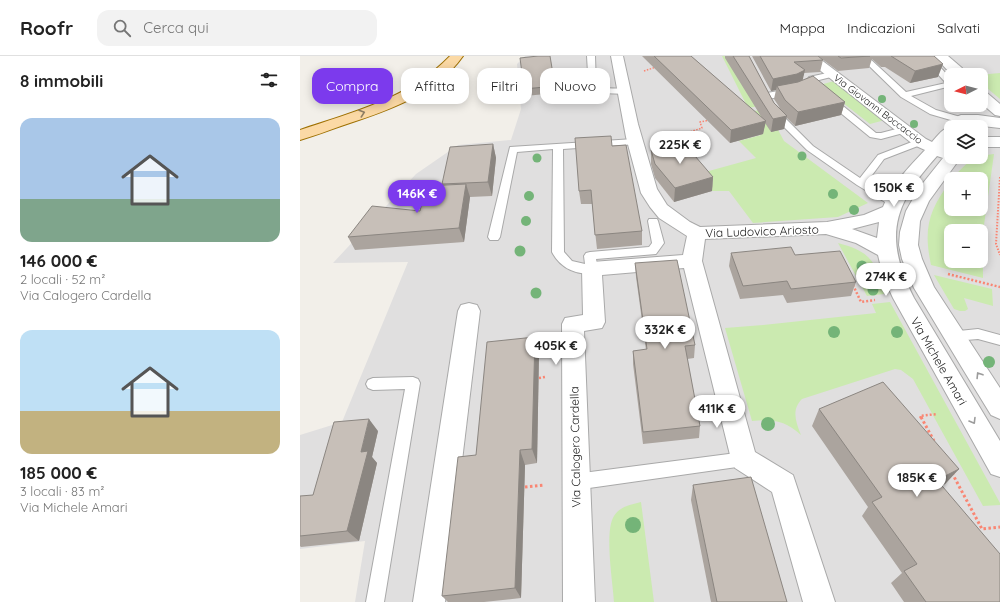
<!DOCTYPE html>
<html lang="it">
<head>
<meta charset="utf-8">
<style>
  body { margin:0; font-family:Quicksand,sans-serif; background:#f2f2f2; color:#222; height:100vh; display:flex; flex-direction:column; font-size:15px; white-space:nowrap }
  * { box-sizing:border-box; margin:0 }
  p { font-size:13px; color:#767676 }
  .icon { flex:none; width:22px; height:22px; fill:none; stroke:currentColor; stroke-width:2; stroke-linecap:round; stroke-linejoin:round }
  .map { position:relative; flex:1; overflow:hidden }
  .sheet { display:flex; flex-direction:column; background:#fff; width:300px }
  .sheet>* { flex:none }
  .banner { position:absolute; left:12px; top:12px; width:380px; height:36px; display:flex; gap:8px }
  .needle { width:26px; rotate:264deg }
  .buttons { position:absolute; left:644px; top:12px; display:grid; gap:8px }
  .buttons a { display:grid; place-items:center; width:44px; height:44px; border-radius:8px; background:#fff; box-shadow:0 2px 10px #0003; font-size:20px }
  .price { position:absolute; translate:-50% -34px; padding:0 9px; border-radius:14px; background:#fff; color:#222; font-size:13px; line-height:26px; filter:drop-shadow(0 1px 2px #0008) }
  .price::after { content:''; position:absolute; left:50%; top:24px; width:12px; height:9px; margin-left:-6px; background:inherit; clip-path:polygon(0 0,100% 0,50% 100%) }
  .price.current { background:#7c3aed; color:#fff }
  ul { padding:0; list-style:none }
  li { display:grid; align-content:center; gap:8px; height:212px; padding:0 20px }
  li span { display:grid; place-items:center; height:124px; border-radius:12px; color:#555 }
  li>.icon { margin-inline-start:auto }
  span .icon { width:72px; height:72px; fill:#fffc; stroke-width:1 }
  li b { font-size:17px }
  h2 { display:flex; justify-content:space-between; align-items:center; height:48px; padding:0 20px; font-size:17px }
  .tag { padding:0 14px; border-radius:12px; background:#fff; box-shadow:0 2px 10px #0003; font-size:14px; line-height:36px }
  .tag.current { background:#7c3aed; color:#fff }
  header { display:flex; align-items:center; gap:24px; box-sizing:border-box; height:56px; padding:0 20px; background:#fff; border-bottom:1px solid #e0e0e0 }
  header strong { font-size:19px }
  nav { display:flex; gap:22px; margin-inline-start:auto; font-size:14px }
  .search { width:280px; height:36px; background:#f2f2f2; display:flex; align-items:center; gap:10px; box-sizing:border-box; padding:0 14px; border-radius:12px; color:#767676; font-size:15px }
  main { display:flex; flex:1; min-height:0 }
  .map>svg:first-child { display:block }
</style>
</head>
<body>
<header>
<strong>Roofr</strong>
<div class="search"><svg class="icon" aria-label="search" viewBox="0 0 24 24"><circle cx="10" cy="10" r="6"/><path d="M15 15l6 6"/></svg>Cerca qui</div>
<nav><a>Mappa</a><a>Indicazioni</a><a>Salvati</a></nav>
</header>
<main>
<section class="sheet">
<h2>8 immobili<svg class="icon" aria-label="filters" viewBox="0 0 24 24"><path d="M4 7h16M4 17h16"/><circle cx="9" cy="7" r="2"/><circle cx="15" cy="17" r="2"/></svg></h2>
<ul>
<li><span style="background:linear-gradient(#a9c7e8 65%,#7fa58c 0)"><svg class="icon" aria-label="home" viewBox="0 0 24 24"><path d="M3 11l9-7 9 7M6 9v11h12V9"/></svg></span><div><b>146 000 €</b><p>2 locali · 52 m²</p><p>Via Calogero Cardella</p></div></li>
<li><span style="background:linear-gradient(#bfe0f5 65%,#c2b280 0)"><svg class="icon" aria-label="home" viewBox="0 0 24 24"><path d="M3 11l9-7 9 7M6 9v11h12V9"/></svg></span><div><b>185 000 €</b><p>3 locali · 83 m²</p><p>Via Michele Amari</p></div></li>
</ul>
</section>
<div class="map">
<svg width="700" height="546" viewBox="0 0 700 546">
  <rect width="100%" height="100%" fill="#f2efe9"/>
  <path fill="#e0dfdf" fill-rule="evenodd" d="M225,0H700V546H55L65,485L0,493V379L42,366L108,206L33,207L116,118L158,89L211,84L221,53L217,8ZM651,19H681V49H651ZM651,71H681V101H651ZM651,123H681V153H651ZM651,175H681V205H651Z"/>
  <g fill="#cbeab0" fill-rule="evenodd">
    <path d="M422,0H438L465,49L448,52Z"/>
    <path d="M700,17V43L681,27V19H678Z"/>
    <path d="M534,25L585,64L570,68L520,29Z"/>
    <path d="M467,53L484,85L568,147L538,161L453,167L429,135H412L398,118L456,102L439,85L461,79L440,57Z"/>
    <path d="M694,98L683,176V222L631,209C623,171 629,155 651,124V153H681V123H652C666,107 673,100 694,98ZM651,175H681V205H651Z"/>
    <path d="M538,187C572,196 576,206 584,238L567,240Z"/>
    <path d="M634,219L692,233L693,250L664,242L668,253L665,255H660L654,253Z"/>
    <path d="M590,246L700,447V449L683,450L613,323L601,314L595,313L502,343C491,354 496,366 501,379C484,364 473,363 452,365L425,272L463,269L576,257L572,248Z"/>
    <path d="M341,446L354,546H314C313,527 304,475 314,460C320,450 331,449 341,446Z"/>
  </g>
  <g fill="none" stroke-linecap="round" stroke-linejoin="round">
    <g stroke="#a9a9a9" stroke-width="2">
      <g id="service">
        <path d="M287,0H295L296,31C305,34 321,30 328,36L327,38L301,37L289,34Z"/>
        <path d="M559,0H567L606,36L646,27L634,14L617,0C632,0 641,12 651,23V30L611,40L636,54L664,62L665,64L661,67L630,58L601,41Z"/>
        <path d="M532,16H535V20L515,25C504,40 484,40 467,43L463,40L467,37L495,32L506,26L509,21Z"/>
        <path d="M529,40L532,41L576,77H581L604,71L609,74L607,76L581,83L570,81L526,45L525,43Z"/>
        <path d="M475,51L478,52L481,58L513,90L560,122L578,99L617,84H623L625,86L623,88L584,103L567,126L598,145L599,147L598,149H590L557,129L507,94L474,61L471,54Z"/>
        <path d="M334,83L337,84L339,86L337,88L263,93L264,196L272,205L285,208L284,200L286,197L290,196L349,191L352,187L348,165L349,163H357L358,165L364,187L356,198L296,203L298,213L296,216C278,221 260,212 252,196L253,93L217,96L200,181L198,184H190L188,181L210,91Z"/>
        <path d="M678,273L700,279V289L678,283L654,285L649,284L647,280L649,276Z"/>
        <path d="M113,321L118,323L120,327L84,546H66L105,333L73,334L68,332L66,328L68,324L73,322Z"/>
        <path d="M444,396L449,398L452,403L449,408L444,410L275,434L269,431L267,426L269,421L275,418Z"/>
      </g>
    </g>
    <g stroke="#a9a9a9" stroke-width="2">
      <g id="minor">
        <path d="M311,0H323L338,68L357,133L367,149L390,166L400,171L527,166L564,159L583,151C591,129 609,111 625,94L614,89L502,0H516L626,83L632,86C638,79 644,70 654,71H651V84L645,91L651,94V101H661L629,145L620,165L618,189L622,203L634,231L700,332V363L691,359L664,315L614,232L602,203L599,189L600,176L606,155L619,132L643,102L637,100C593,149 583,181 614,242L700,385V421L691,418L593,242L583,220L578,199L556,187L526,178L405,183L402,205L455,396L493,419L535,546H503L472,436L435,412L431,403L384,212L302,219L305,266L302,272L284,275L295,546H263L262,268L265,262L283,259L282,213L285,208L292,206L383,199L387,180L359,162L350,151L341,137L326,81ZM579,166L577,182L552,173Z"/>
        <path d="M634,0H648L662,12L666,19H652Z"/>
        <path d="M681,35L686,36L700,48V60L695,59L681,47Z"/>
        <path d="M661,59H678L700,62V72L656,67L653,64L656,61Z"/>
        <rect x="681" y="81" width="19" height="10"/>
        <path d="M169,247L177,249L180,255L145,546H113L158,255L161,249Z"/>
      </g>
    </g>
    <g stroke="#9e7002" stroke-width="2">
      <path id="primary" d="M150,0H163C136,39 84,56 41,70C27,75 14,80 0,84V74C53,56 110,42 150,0Z"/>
    </g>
    <g stroke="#f98673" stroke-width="1.5" stroke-dasharray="1.5 1.5" stroke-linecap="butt">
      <path d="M344,15L356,11"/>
      <path d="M362,91L367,89L377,80L402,72L400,66L410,64"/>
    </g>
    <path stroke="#f98673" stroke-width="2" stroke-dasharray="1.5 1.5" stroke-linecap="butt" d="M700,121L696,188L700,199"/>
    <g stroke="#f98673" stroke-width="2.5" stroke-dasharray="2 2" stroke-linecap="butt">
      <path d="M648,218L700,231"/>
      <path d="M553,229L561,246L575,244"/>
      <path d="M239,322L245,321"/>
      <path d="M621,362L620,360L637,358"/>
    </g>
    <g stroke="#f98673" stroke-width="3" stroke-dasharray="2.5 2.5" stroke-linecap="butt">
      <path d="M621,361L634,385"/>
      <path d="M652,417L682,473L700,471"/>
      <path d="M225,431L244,429"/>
    </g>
    <use href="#service" fill="#fff" fill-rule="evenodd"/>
    <use href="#minor" fill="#fff" fill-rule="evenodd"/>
    <use href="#primary" fill="#fbd9a5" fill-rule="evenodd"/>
  </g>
  <g fill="#74b478">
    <circle cx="582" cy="43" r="4"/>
    <circle cx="614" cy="68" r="4"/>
    <circle cx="502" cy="100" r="4.5"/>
    <circle cx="237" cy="102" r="4.5"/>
    <circle cx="533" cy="138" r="5"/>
    <circle cx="229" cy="140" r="5"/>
    <circle cx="554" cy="154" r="5"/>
    <circle cx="226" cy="165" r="5"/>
    <circle cx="220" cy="195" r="5.5"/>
    <circle cx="562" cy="210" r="5.5"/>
    <circle cx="573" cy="234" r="5.5"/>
    <circle cx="236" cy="237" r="5.5"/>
    <circle cx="534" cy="276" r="6"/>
    <circle cx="597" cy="276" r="6"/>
    <circle cx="689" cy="306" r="6"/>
    <circle cx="468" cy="368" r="7"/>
    <circle cx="333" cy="469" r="8"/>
  </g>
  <g fill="#aba49e">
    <path d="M342,0H391L462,62L425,2V0H449L474,47L480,52L474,43L476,34L471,35L452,0H518L523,4L520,16L504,17L502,24L545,46L541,59L495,70L486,61L484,73L471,76L465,67L463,78L430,87Z"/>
    <path d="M518,0H634L638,21L610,27L585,11H581L572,3L569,12L538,15Z"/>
    <path d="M255,30L256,37L225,40L224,33Z"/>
    <path d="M193,88L196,102L192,140L170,141L164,186L55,194L48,181L120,155L142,129V128Z"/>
    <path d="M312,90L342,175V189L297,193L292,148H281L279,135Z"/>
    <path d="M351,94L413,121L412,135L374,146L355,122L351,108Z"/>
    <path d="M431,197L495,199L556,226L551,240L487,247L483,239L440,243L429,210Z"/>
    <path d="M335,207L395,289L394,302L387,303L400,370L399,382L343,388L333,308V295L346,294L336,221Z"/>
    <path d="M239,297L237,407L225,409L221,542L184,546H148L142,540L176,399Z"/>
    <path d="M519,353L659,413L645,428L642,429L700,546H604L591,527L602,517L562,460L568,451L512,370Z"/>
    <path d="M78,375L72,401L77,407L59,485L1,491L0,490V441L13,439Z"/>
    <path d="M393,429L487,546H411L391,444Z"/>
  </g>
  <g fill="#8b8681">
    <path d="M643,8L638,21L610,27L615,15Z"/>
    <path d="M505,14L502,27L477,30L476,34L471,35L473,23Z"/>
    <path d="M545,46L541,59L495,70L498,56Z"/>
    <path d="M487,60L484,73L471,76L473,63Z"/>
    <path d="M466,65L463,78L430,87L431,74Z"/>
    <path d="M193,88L196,102L192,140L188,126Z"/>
    <path d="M413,121L412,135L374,146L375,132Z"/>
    <path d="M166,128L170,141L164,186L159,172Z"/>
    <path d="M235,281L239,297L237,407L232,393Z"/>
    <path d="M69,363L78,375L72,401L77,407L59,485L47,475L61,396Z"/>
    <path d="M220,394L225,409L221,542L215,532Z"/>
    <path d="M659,413L645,428L624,438L637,424Z"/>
  </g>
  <g fill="#c7bfb8" stroke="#8b8681">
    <path d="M238,0H250L255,30L224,33L220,2Z"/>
    <path d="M354,0H391L466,65L431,74Z"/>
    <path d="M433,0H449L474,47L487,60L473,63Z"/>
    <path d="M460,0H518L523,4L494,6L505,14L497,18L473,23Z"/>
    <path d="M538,0H570L541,2Z"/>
    <path d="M591,0H634L643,8L615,15Z"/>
    <path d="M513,20L545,46L498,56L485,44L477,30L498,26Z"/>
    <path d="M311,80L312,90L326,89L342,175L295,179L291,134L279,135L275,82Z"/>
    <path d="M383,86L413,121L375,132L355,108L351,94Z"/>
    <path d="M193,88L188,126L142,128L150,91Z"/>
    <path d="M166,128L159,172L48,181L72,150L120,155L126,130Z"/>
    <path d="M491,191L495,199L540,195L556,226L491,233L487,225L443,230L431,197Z"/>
    <path d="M377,204L395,289L385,290L400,370L343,376L333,295L347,293L335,207Z"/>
    <path d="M235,281L232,393L220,394L215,532L142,540L158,401L176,399L187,286Z"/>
    <path d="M583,326L659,413L637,424L700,498V546H626L604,515L617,508L572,446L582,441L519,353Z"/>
    <path d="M69,363L61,396L68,395L47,475L0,480V440L13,439L34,366Z"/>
    <path d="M451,421L487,546H417L393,429Z"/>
  </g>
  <defs><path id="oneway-chevron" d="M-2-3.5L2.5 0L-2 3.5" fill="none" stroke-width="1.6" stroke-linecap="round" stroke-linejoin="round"/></defs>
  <use stroke="#8e7e64" href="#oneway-chevron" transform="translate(62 57) rotate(-19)"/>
  <g stroke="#9c9c9c">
    <use href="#oneway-chevron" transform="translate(679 319) rotate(-122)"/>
    <use href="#oneway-chevron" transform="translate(673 365) rotate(59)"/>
  </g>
  <g text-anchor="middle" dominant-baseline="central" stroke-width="3" stroke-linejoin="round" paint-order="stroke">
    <g font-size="10" fill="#222" stroke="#fff">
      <text transform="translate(578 53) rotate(37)">Via Giovanni Boccaccio</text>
    </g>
    <g font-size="12" fill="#222" stroke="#fff">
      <text transform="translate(462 175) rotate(-2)">Via Ludovico Ariosto</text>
      <text transform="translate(639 305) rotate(60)">Via Michele Amari</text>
      <text transform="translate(275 391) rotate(-91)">Via Calogero Cardella</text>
    </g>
  </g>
</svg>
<div class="buttons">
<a><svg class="needle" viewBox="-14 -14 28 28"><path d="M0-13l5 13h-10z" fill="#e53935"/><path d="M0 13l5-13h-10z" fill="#767676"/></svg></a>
<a><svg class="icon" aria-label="layers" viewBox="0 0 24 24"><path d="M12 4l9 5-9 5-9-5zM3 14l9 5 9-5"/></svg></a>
<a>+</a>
<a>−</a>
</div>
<b class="price" style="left:380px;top:109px">225K €</b>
<b class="price" style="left:594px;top:152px">150K €</b>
<b class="price current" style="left:117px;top:158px">146K €</b>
<b class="price" style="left:586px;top:241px">274K €</b>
<b class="price" style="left:365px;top:294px">332K €</b>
<b class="price" style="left:256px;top:310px">405K €</b>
<b class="price" style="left:417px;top:373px">411K €</b>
<b class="price" style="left:617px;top:442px">185K €</b>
<div class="banner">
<a class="tag current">Compra</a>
<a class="tag">Affitta</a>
<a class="tag">Filtri</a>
<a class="tag">Nuovo</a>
</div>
</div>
</main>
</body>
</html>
